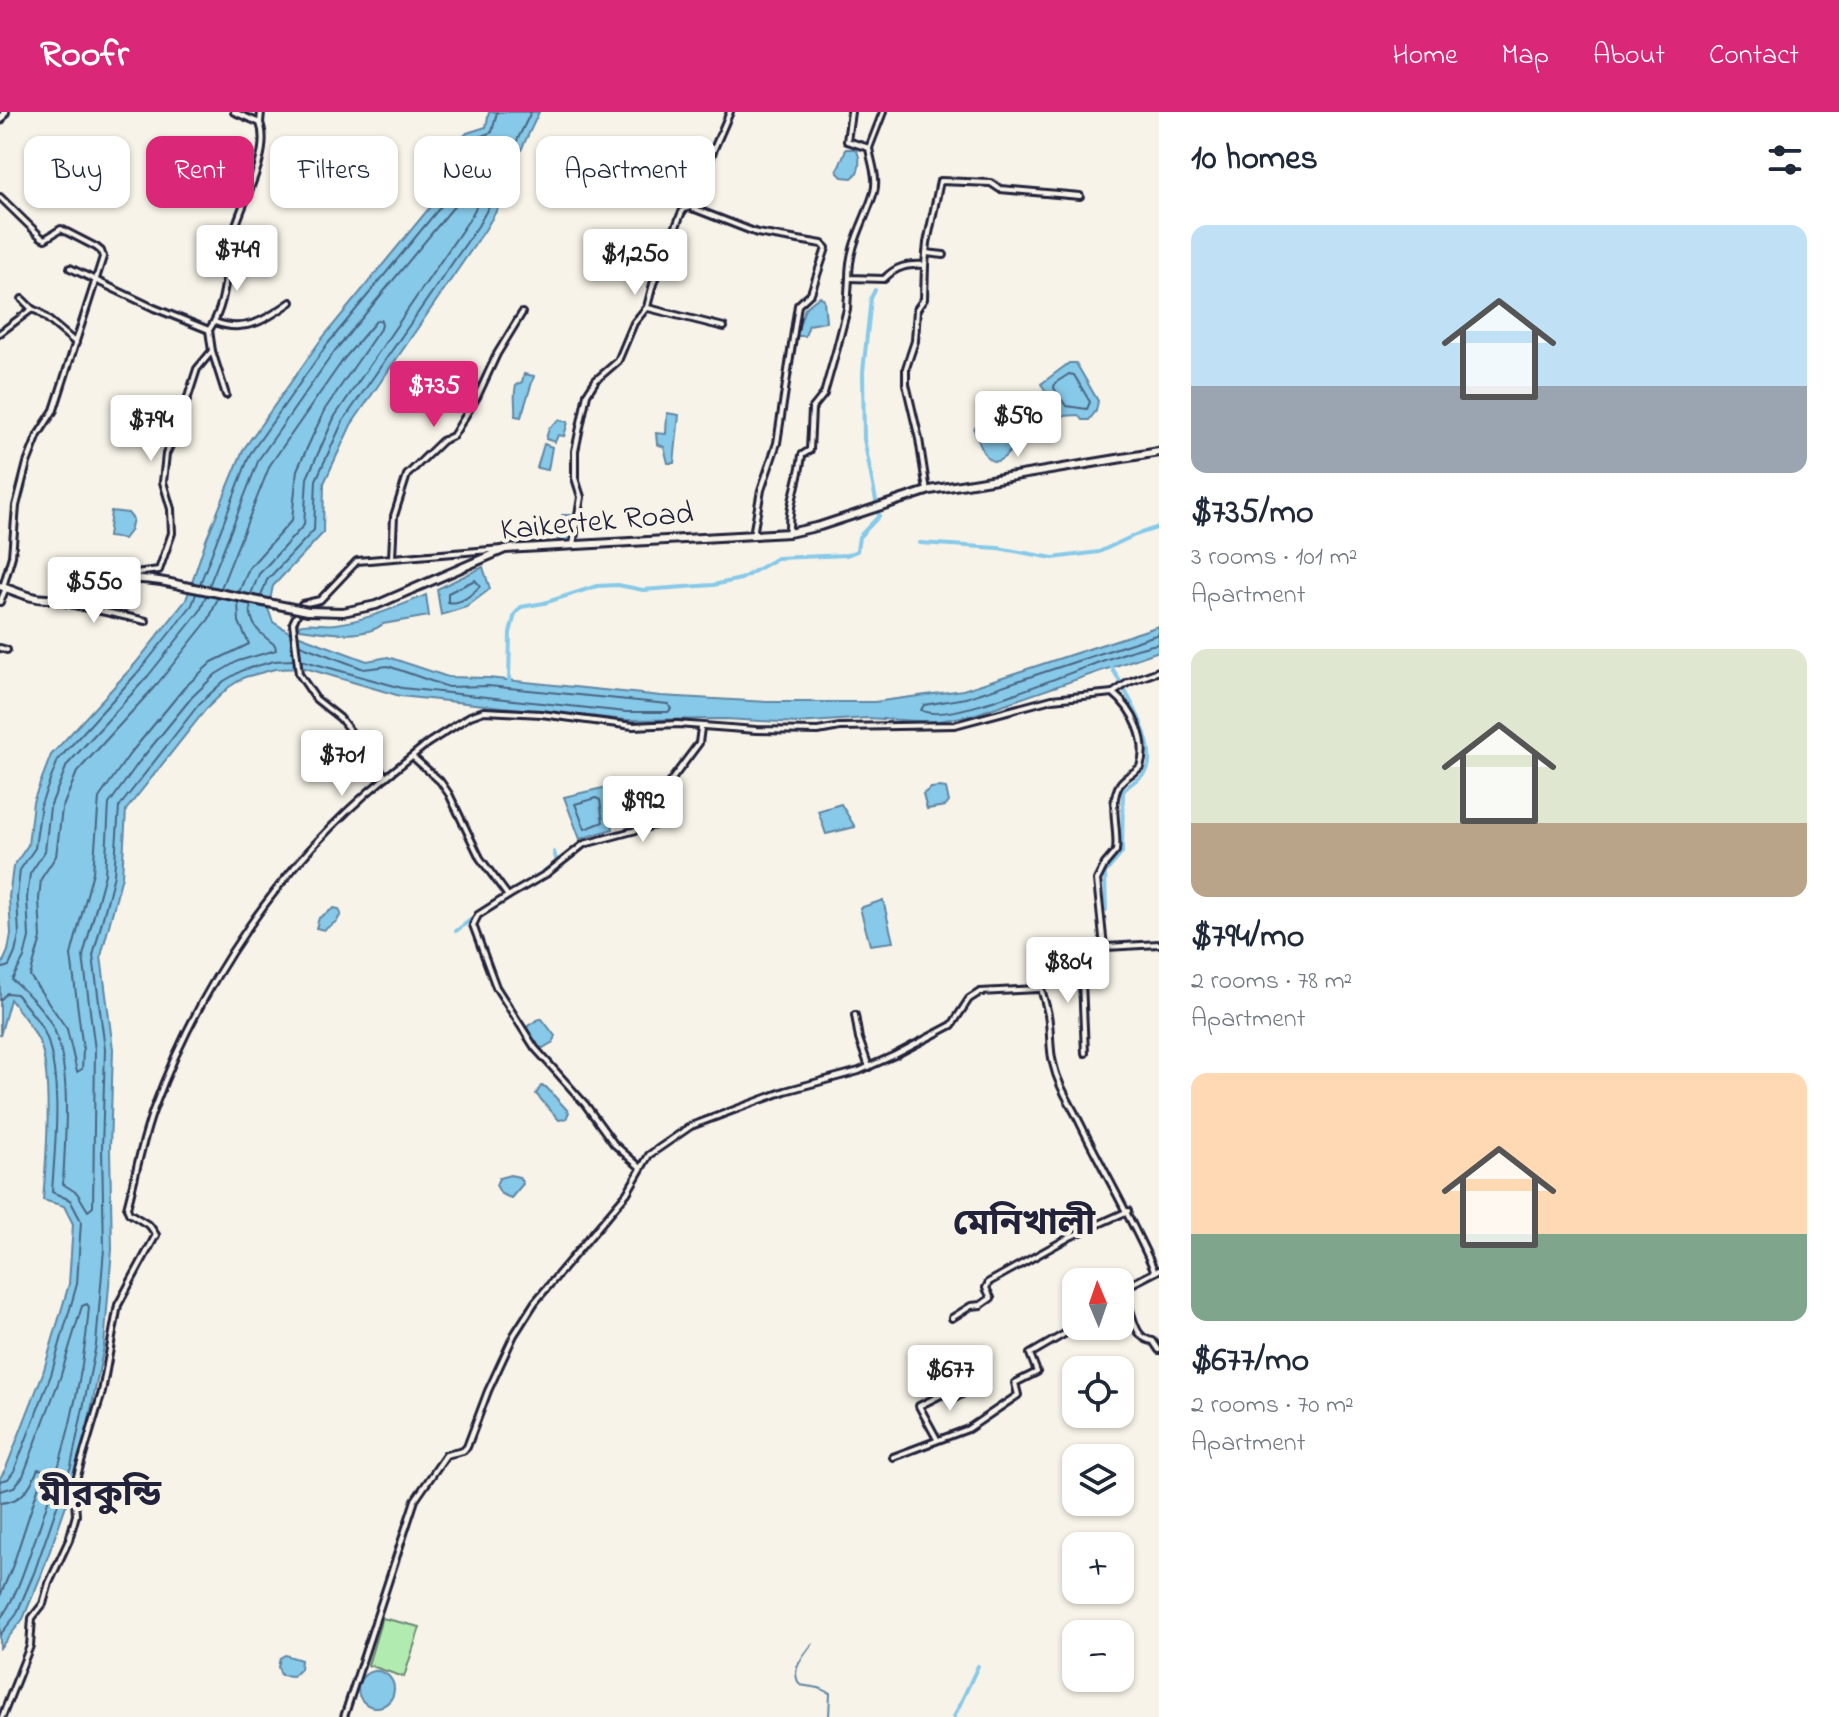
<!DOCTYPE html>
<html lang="en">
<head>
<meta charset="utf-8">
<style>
  body { margin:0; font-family:"Indie Flower","Noto Sans Bengali",sans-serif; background:#f6f6f7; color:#1f2937; height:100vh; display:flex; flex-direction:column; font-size:30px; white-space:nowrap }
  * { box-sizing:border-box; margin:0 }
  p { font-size:26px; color:#747a83 }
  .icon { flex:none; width:44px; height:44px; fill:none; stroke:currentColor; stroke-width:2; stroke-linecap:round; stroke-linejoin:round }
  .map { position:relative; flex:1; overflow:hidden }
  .sheet { display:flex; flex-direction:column; background:#fff; width:680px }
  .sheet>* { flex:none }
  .banner { position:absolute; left:24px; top:24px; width:760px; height:72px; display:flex; gap:16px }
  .needle { width:52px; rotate:358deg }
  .controls { position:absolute; left:1062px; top:1156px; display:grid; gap:16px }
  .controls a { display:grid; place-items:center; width:72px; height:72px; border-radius:16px; background:#fff; box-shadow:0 2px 6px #0004; font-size:40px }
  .price { position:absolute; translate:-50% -68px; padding:0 18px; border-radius:8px; background:#fff; color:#222; font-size:26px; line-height:52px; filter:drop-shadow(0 2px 4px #0008) }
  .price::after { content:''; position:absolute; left:50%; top:48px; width:24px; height:18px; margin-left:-12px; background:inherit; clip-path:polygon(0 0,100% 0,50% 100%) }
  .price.selected { background:#db2777; color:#fff }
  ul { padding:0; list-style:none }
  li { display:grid; align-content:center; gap:16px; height:424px; padding:0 32px }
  li span { display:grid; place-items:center; height:248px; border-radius:16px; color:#555 }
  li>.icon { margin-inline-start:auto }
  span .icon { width:144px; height:144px; fill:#fffc; stroke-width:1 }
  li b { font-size:34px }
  h2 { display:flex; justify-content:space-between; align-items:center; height:96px; padding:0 32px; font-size:34px }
  .pill { padding:0 28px; border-radius:16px; background:#fff; box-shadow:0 2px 6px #0004; font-size:28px; line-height:72px }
  .pill.selected { background:#db2777; color:#fff }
  header { display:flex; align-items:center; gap:48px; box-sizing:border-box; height:112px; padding:0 40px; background:#db2777; color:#fff }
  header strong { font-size:38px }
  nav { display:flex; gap:44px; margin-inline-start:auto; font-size:28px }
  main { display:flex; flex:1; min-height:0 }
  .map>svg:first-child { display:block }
</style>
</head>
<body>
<header>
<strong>Roofr</strong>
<nav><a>Home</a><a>Map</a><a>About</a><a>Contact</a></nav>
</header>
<main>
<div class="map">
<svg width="1159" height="1605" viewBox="0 0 1159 1605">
  <rect width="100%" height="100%" fill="#f7f3e8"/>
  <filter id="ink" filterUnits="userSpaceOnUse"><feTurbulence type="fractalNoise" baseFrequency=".0125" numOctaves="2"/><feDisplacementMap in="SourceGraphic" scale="16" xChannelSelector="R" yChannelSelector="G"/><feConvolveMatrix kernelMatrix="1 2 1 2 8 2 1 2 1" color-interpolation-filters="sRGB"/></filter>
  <g filter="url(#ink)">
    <path fill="#b2ebaf" stroke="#6a8675" stroke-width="2" d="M382,1506L420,1515L404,1565L368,1553Z"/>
    <g fill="#87c9e8" stroke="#5f86a3" stroke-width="2">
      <path d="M489,0H539L512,57L501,91L485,118L351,313L324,371L323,421L273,474L268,497L273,510L289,520L367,549L388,545L448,565L488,566L661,584L768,590H874L963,578L1159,514V539L973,603L933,610L867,606L798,611L725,607L626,608L400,584L305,556L275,557L245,565L229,575L206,597L126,698L122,764L101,844L113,937L110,1037L112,1137L104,1234L79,1356L41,1464L23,1507L0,1536V1366L6,1356L43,1261L69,1172L73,1112L64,1094L43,1088C46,1052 54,958 38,927C31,913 20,900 10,887L0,924V857L8,839L11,822L9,785L13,755L28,733L33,690L51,643L135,552L186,488L206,428L243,338L320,229L440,83L455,33L467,21L486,15Z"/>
      <path d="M846,37H856C861,46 861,60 852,66L842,65L837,60Z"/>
      <path d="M820,184L824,188L826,210L809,213L805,224H796L805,196Z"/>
      <path d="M1069,251H1076L1098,289L1096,299L1089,308H1082L1078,303L1063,304L1041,272Z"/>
      <path d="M524,262L534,264L521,305L515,304C516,293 513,284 516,273L522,270Z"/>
      <path d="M667,301L679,303L674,351H668L664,335L657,332L656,321L666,322Z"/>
      <path d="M995,306L1001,311L1013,335C991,367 981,338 974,317L981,310Z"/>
      <path d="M559,308L568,310L564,324L558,323L555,330L546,327L549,316Z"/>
      <path d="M544,332L552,335L548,358L537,356Z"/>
      <path d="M111,399L128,401L133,407L130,419L124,427L108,425Z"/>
      <path d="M562,403H574L568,431L561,430L557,426Z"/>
      <path d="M483,455L490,477L466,495L441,503L437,477Z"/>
      <path d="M426,483L429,504L383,512C363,528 324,520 300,517L298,513C311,509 323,514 336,512C367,508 397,495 426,483Z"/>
      <path d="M607,675L613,717L580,727L564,685Z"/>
      <path d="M940,675L946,676L949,690L945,694L927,697L923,682L931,676Z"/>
      <path d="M841,692L855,715L826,722L818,699Z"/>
      <path d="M883,788L893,830L870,833L860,796Z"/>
      <path d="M334,796L339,797L341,802L337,809L324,818L316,816L319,806Z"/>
      <path d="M539,907H542L555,924L553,930L543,936L538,935L526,918L528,914Z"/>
      <path d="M541,974L546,975L569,1000L566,1007L559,1008L536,982Z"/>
      <path d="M510,1063L519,1065L523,1072L511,1086L501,1082L496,1073L499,1066Z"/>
      <path d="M285,1543L301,1548L300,1557L293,1564L281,1563L278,1555L280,1546Z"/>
      <circle cx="376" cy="1577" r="18"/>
    </g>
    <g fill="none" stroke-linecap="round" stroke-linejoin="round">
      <g stroke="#4a6580" stroke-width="2">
        <path d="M1069,262L1074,263L1090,290L1087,297L1066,294L1054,276L1055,271Z"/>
        <path d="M475,468L480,474C472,483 460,493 448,490V481Z"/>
        <path d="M200,472L250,342L326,234L446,88L462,37L472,28L492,20L497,0"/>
        <path d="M209,474L259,347L334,240L455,93L471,42L477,37L504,26L506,30C492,56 484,83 469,108L335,304L307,366L304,413L259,462L251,482"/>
        <path d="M221,476L270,353L343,248L376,209L381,208L382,214L325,297L297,358L292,408L249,456L239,480"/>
        <path d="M206,484L200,499L148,564L67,653L50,695L45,739L30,762L27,786L29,825L24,846L12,868C28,881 50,903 57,925C71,968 65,1028 63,1072L77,1081L88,1099L93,1095L95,938L83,844L105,762L109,692L139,650L192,585L216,562L238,549L276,538L275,533C259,521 250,514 250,492"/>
        <path d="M261,484L267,468L314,418L316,368L343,309L478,114L493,87L504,55L531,0"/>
        <path d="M218,486L209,507L158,571L77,660L62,697L56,744L41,767L39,787L41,826L30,864L67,917L77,960L82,957L83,938L71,843L93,760L99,686L129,643L184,576L212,550L249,532L239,510L238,490"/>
        <path d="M1159,522L966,586L924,593L921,598C953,618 1113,537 1159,532"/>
        <path d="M300,533L364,557L388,554L448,575L488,574L668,592L671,597L668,600H626L402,576L301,548"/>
        <path d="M596,686L600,688L603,710L585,717L575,692Z"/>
        <path d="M0,857L9,854L15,841L19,823L17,786L20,758L35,736L41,692L58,648L140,558L192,493L196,482"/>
        <path d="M0,888L7,881L16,882C27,895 43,913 48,929C62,976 55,1032 52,1080L70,1088L81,1109L77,1172L51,1263L14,1359L8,1367L0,1369"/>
        <path d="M0,1379L14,1375L23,1364L60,1266L82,1194L87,1192L89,1195C83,1275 61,1353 35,1428C25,1454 17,1485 0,1507"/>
        <path d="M0,1391C22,1390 30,1376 38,1357L44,1358L13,1453L0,1484"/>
        <path d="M0,1523L16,1503L34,1461L71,1354L96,1233L104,1137L102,1037L105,937L93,844L114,763L119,695L199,592L224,569L243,558L274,549L293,548"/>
      </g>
      <path stroke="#5f86a3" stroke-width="2" d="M813,1531C804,1544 789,1558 800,1573L819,1576L830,1581L829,1605"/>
      <g stroke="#87c9e8" stroke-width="4">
        <path d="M920,431L998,436L1053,446L1099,440L1135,423L1159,415"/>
        <path d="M509,571L510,521L515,502L521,495L544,491L597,474L618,473L643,478L713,473L741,467L777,446L847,443L857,439L859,425L879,404L864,327L863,260L871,186L875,178"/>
        <path d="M528,770L557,750L554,740"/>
        <path d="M1106,798L1105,761L1122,741L1123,680C1129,671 1141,667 1147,658C1159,631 1123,576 1110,552"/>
        <path d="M456,819L477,803"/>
        <path d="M954,1605L978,1554"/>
      </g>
      <g stroke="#22223b" stroke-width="10">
        <g id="street">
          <path d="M851,0L847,29L869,36C871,50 878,66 874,80C865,110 849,131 849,166L884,167C896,154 908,152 925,153L924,187L917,197L915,229L906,256V272L919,327L927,379"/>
          <path d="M260,11L261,0"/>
          <path d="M869,36L883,0"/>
          <path d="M0,85L41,125L45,127L61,117L96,135L101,139L103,145L54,298L38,323L27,351L16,394L12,444L3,475"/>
          <path d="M694,97L713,39L730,0"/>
          <path d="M926,141L944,143"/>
          <path d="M925,153L927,131L940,69L991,71L1000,77L1080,84"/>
          <path d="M70,156L154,196L209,218C228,191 225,154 233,123C240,93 272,42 260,11L234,0"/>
          <path d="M648,196L724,215"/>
          <path d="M32,197L39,200L76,231"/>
          <path d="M215,210C245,222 267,207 291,190"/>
          <path d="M0,221L32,197L22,187"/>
          <path d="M212,239L226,283"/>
          <path d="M789,420C788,392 799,370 802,343L810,338L812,297L824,282L837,236L847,197L849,166"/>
          <path d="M573,433L581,385L575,366V339L587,282L596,268L618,249L634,211L647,195L653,172L681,102L684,97L690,95L757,121L822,132L826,136L811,181L798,193L777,331L761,378L753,423"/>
          <path d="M392,446L394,404L407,363L442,329L453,324L477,285L497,242L522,201"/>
          <path d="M124,466L127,462L159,458L172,421L171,397L163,370L166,342L177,319L197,257L212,239L209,218"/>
          <path d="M52,488L146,509"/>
          <path d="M0,490L6,476"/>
          <path d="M0,536L7,538"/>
          <path d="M1113,581L1129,570L1159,559"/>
          <path d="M413,645L440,669L449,682L480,746L508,784L478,803L473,813L496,875L535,936L585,992L614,1032L641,1056"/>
          <path d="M386,665L428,631L470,604L484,599L541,602L633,614L677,612L756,618L818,619L840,615L955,613L1052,587L1113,581C1133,597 1149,629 1140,655C1134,661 1124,665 1120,672C1108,691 1119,718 1116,739L1105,752L1097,768L1104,835"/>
          <path d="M508,784L546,762L584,732L655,713L661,682L699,631L701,616"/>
          <path d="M1081,845L1085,941"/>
          <path d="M855,903L859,927L869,955"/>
          <path d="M1155,1160C1133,1109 1105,1062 1081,1013C1071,992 1058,974 1053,951C1049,936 1051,919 1048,903C1043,878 1036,872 1039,844L1086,845L1089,836L1159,832"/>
          <path d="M1120,1178L1159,1158"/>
          <path d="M1120,1190L1128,1192C1134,1207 1135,1227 1153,1229L1159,1238"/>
          <path d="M952,1206L971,1194L981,1193L991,1186L986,1176L989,1170L1070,1125L1128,1099"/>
          <path d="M937,1327L919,1294L943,1282L955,1286L976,1274"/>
          <path d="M893,1345L968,1317L1018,1283L1015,1271L1037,1260L1030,1242L1078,1214"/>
          <path d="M2,1605L30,1534L32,1506L43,1492L49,1471L69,1428L76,1403L74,1374L102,1280L118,1193L156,1123L150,1114L129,1101L127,1096C136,1062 142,1028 154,996C201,870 281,751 386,665L340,606L316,587L299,562L293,511L302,492L320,488L357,449L502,437"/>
          <path d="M344,1605L415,1388L446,1343L463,1339L467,1335L488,1279L514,1223L535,1190L627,1081L649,1043L691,1014L785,979L859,959L895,943L952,913L969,887L980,880L1038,877"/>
        </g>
      </g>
      <g stroke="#22223b" stroke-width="12">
        <g id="secondary">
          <path d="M0,8L5,0"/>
          <path d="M0,474C15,479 33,488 49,487C63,486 77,477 91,473C123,463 152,466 184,474"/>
          <path d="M308,499L343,500L376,493L505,437L789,421L820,414L930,378L1159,340"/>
        </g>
      </g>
      <use href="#street" stroke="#f7f3e8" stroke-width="4"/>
      <use href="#secondary" stroke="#f7f3e8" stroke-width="6"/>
      <g stroke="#22223b" stroke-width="12" stroke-linecap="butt">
        <path id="secondary-bridge" d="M184,474L308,499"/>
      </g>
      <use href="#secondary-bridge" stroke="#f7f3e8" stroke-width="6"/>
    </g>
  </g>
  <g text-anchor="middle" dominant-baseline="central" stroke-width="8" stroke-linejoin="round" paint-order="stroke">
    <g font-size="32" fill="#22223b" stroke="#f7f3e8">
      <text transform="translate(597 411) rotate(-5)">Kaikertek Road</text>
    </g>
    <g font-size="36" font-weight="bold" fill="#22223b" stroke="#f7f3e8">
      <text x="1024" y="1113">মেনিখালী</text>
      <text x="100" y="1384">মীরকুন্ডি</text>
    </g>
  </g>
</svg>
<div class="controls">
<a><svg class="needle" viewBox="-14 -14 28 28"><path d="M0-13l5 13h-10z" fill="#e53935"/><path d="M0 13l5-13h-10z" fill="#747a83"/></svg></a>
<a><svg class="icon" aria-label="locate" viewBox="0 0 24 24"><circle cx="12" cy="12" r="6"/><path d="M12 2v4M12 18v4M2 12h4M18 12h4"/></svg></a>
<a><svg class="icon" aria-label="layers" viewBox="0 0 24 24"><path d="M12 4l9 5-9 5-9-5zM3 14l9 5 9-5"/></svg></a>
<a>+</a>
<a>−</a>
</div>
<b class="price" style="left:237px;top:181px">$749</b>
<b class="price" style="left:635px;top:185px">$1,250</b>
<b class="price selected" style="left:434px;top:317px">$735</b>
<b class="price" style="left:1018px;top:347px">$590</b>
<b class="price" style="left:151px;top:351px">$794</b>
<b class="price" style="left:94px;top:513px">$550</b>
<b class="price" style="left:342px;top:686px">$701</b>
<b class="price" style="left:643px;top:732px">$992</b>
<b class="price" style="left:1068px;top:893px">$804</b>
<b class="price" style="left:950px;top:1301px">$677</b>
<div class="banner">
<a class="pill">Buy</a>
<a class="pill selected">Rent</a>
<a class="pill">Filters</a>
<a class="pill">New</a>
<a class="pill">Apartment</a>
</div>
</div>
<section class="sheet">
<h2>10 homes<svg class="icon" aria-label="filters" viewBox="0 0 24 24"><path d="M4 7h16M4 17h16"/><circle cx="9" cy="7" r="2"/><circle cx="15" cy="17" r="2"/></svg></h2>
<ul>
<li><span style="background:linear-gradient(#bfe0f5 65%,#9aa5b1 0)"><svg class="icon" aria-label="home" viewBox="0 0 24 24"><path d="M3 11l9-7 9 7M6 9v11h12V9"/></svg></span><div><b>$735/mo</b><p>3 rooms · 101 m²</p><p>Apartment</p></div></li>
<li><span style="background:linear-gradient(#dfe7d0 70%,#b9a48a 0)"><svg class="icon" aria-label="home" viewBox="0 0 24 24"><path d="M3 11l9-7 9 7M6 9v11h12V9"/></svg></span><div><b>$794/mo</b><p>2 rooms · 78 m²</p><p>Apartment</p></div></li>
<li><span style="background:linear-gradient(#ffd9b3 65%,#7fa58c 0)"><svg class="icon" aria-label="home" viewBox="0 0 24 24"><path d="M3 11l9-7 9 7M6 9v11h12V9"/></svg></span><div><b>$677/mo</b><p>2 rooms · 70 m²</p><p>Apartment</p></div></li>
</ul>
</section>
</main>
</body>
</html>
